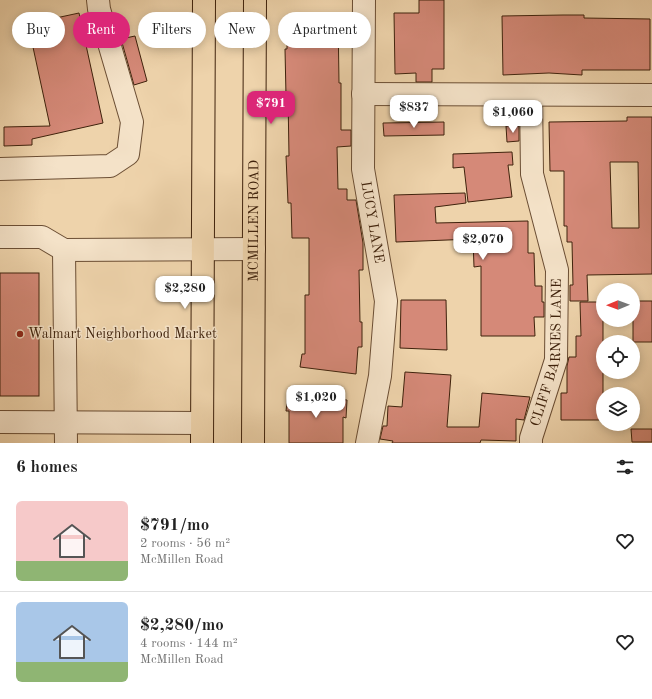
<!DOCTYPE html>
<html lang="en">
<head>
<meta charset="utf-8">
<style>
  body { margin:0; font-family:"Old Standard TT",serif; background:#f6f6f6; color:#222; height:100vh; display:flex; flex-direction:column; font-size:15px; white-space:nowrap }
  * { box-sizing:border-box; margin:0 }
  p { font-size:13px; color:#767676 }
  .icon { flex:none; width:22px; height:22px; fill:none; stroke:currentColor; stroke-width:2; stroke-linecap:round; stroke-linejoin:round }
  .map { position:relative; height:443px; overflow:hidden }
  .panel { display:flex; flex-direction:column; background:#fff; flex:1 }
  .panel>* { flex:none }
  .hud { position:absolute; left:12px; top:12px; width:400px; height:36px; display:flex; gap:8px }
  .needle { width:26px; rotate:269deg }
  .tools { position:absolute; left:596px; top:283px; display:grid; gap:8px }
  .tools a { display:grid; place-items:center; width:44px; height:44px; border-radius:50%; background:#fff; box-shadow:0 2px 10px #0003; font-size:20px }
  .price { position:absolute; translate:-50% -34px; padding:0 9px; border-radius:8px; background:#fff; color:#222; font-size:13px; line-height:26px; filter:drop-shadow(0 1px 2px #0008) }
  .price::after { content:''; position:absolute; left:50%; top:24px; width:12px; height:9px; margin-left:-6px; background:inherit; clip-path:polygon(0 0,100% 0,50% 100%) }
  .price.current { background:#db2777; color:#fff }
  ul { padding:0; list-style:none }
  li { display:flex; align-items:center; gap:12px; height:100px; padding:0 16px }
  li+li { border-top:1px solid #e0e0e0 }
  li span { display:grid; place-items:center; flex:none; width:112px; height:80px; border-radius:6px; color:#555 }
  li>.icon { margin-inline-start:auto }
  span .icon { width:48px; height:48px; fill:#fffc; stroke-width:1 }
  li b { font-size:17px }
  h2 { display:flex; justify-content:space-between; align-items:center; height:48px; padding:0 16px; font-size:17px }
  .tag { padding:0 14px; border-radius:18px; background:#fff; box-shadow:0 2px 10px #0003; font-size:14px; line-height:36px }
  .tag.current { background:#db2777; color:#fff }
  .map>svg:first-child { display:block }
</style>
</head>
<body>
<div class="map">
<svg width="652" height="443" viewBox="0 0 652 443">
  <rect width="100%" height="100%" fill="#eed3ab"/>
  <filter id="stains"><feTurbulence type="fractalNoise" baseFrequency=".005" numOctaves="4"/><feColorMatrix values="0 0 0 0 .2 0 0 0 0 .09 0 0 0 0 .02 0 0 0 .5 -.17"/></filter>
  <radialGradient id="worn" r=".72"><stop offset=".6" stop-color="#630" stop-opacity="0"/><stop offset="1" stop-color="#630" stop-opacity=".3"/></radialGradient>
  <g fill="#d58978" stroke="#3f220c" fill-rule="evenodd">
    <path d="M419,0H444V69H432V82H416V73L395,74L394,13H419Z"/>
    <path d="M79,13L103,123L32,139V145L4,146V127L50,126L28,24Z"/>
    <path d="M338,14L339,83H341V130H351V146L337,147L338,189H347V200H356L363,243V270H359L360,322H362V347H358L356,374L300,367L302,354H305V295H309V238H292L291,203H288L286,156H289L288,96H286L285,49H287V15Z"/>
    <path d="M563,15H584V18L650,19V70H582V75L549,73L503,75L502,16Z"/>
    <path d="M135,36L147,81L134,85L121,39Z"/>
    <path d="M627,117H652V274L587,275L588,301H570V285H573L572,242H567V226H564V171H550L549,122L627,121ZM610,162H638L639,228H612Z"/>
    <path d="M444,122V135L384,136L383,123Z"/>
    <path d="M506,126H519V141L507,142Z"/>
    <path d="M512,152L513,165H508L512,197L468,202L464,167L453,168V154Z"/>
    <path d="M465,193L466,203L435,207L436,223L528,221V253H534L535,286H542V302H544V317H534L535,336H481V266L474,267L473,239L396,242L394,195Z"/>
    <rect x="0" y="273" width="39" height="123"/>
    <path d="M401,300H446L447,350L400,348Z"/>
    <rect x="633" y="301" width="19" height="41"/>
    <path d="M580,302H603V420H561V393H567V366L569,357H576V336H581Z"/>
    <path d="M405,372L451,375L447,427H479L482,393L530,397L524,420L516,419V441L481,440L480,443H392L393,441L380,439L383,426H387L388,406L402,407Z"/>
    <path d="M288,394L347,400L346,418L343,417V443H289V411H286Z"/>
    <path d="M631,429H652V442H632Z"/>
  </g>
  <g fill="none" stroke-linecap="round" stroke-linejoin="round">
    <g stroke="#6b4e34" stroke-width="24">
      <g id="minor">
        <path id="s1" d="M364,0L363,169L386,301L380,376L367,443"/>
        <path d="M363,94L652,95"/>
        <path d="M0,169L110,166L128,154L132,122L99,9L98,0"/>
        <path d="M0,237H42L64,250L254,249"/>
        <path d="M64,250L66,443"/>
        <path d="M0,422L202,423"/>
        <path id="s2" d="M531,443V438L556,360L557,270L532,174L531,95"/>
      </g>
    </g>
    <g stroke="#3f220c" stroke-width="24">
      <g id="major">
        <path d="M202,443L204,0"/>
        <path id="s3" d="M253,443L255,0"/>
      </g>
    </g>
    <use href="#minor" stroke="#f4e2c8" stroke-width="22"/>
    <use href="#major" stroke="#eed3ab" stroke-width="22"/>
  </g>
  <circle fill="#8f2418" stroke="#f4e2c8" stroke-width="1.5" cx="20" cy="334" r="4"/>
  <g text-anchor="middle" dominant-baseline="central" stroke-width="3" stroke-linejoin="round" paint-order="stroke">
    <g font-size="14" fill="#3f220c" stroke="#f4e2c8">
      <text stroke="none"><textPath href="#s3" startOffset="222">MCMILLEN ROAD</textPath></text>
      <text stroke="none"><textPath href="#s1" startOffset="223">LUCY LANE</textPath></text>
      <text stroke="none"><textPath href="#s2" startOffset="93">CLIFF BARNES LANE</textPath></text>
    </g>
    <g font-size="14" fill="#3f220c" stroke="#f4e2c8" text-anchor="start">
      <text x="28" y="334">Walmart Neighborhood Market</text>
    </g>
  </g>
  <rect width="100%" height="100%" filter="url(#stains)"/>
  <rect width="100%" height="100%" fill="url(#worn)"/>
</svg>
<div class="tools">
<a><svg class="needle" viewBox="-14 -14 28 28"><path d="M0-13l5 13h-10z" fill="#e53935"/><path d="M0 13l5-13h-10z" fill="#767676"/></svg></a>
<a><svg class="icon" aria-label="locate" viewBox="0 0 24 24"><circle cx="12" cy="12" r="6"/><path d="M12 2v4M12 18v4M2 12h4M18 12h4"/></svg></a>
<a><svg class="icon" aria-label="layers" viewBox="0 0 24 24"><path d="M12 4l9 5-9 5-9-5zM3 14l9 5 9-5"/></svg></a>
</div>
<b class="price current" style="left:271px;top:125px">$791</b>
<b class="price" style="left:414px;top:129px">$837</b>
<b class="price" style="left:513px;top:134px">$1,060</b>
<b class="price" style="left:483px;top:261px">$2,070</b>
<b class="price" style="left:185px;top:310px">$2,280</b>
<b class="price" style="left:316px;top:419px">$1,020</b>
<div class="hud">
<a class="tag">Buy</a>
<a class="tag current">Rent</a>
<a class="tag">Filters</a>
<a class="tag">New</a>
<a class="tag">Apartment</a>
</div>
</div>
<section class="panel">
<h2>6 homes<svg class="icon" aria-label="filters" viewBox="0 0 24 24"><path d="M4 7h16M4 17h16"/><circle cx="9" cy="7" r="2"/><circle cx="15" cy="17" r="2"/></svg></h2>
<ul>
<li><span style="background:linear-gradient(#f6c9c9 75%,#8fb573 0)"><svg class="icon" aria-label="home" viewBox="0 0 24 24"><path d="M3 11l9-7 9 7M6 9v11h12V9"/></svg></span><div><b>$791/mo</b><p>2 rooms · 56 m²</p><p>McMillen Road</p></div><svg class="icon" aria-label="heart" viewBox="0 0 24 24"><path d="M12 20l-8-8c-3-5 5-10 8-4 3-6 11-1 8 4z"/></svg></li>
<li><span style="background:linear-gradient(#a9c7e8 75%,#8fb573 0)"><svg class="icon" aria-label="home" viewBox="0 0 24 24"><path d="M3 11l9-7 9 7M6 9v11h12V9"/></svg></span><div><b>$2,280/mo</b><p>4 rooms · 144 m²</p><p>McMillen Road</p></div><svg class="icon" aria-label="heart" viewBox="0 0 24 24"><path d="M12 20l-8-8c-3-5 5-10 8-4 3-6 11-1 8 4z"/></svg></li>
</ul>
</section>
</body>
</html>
